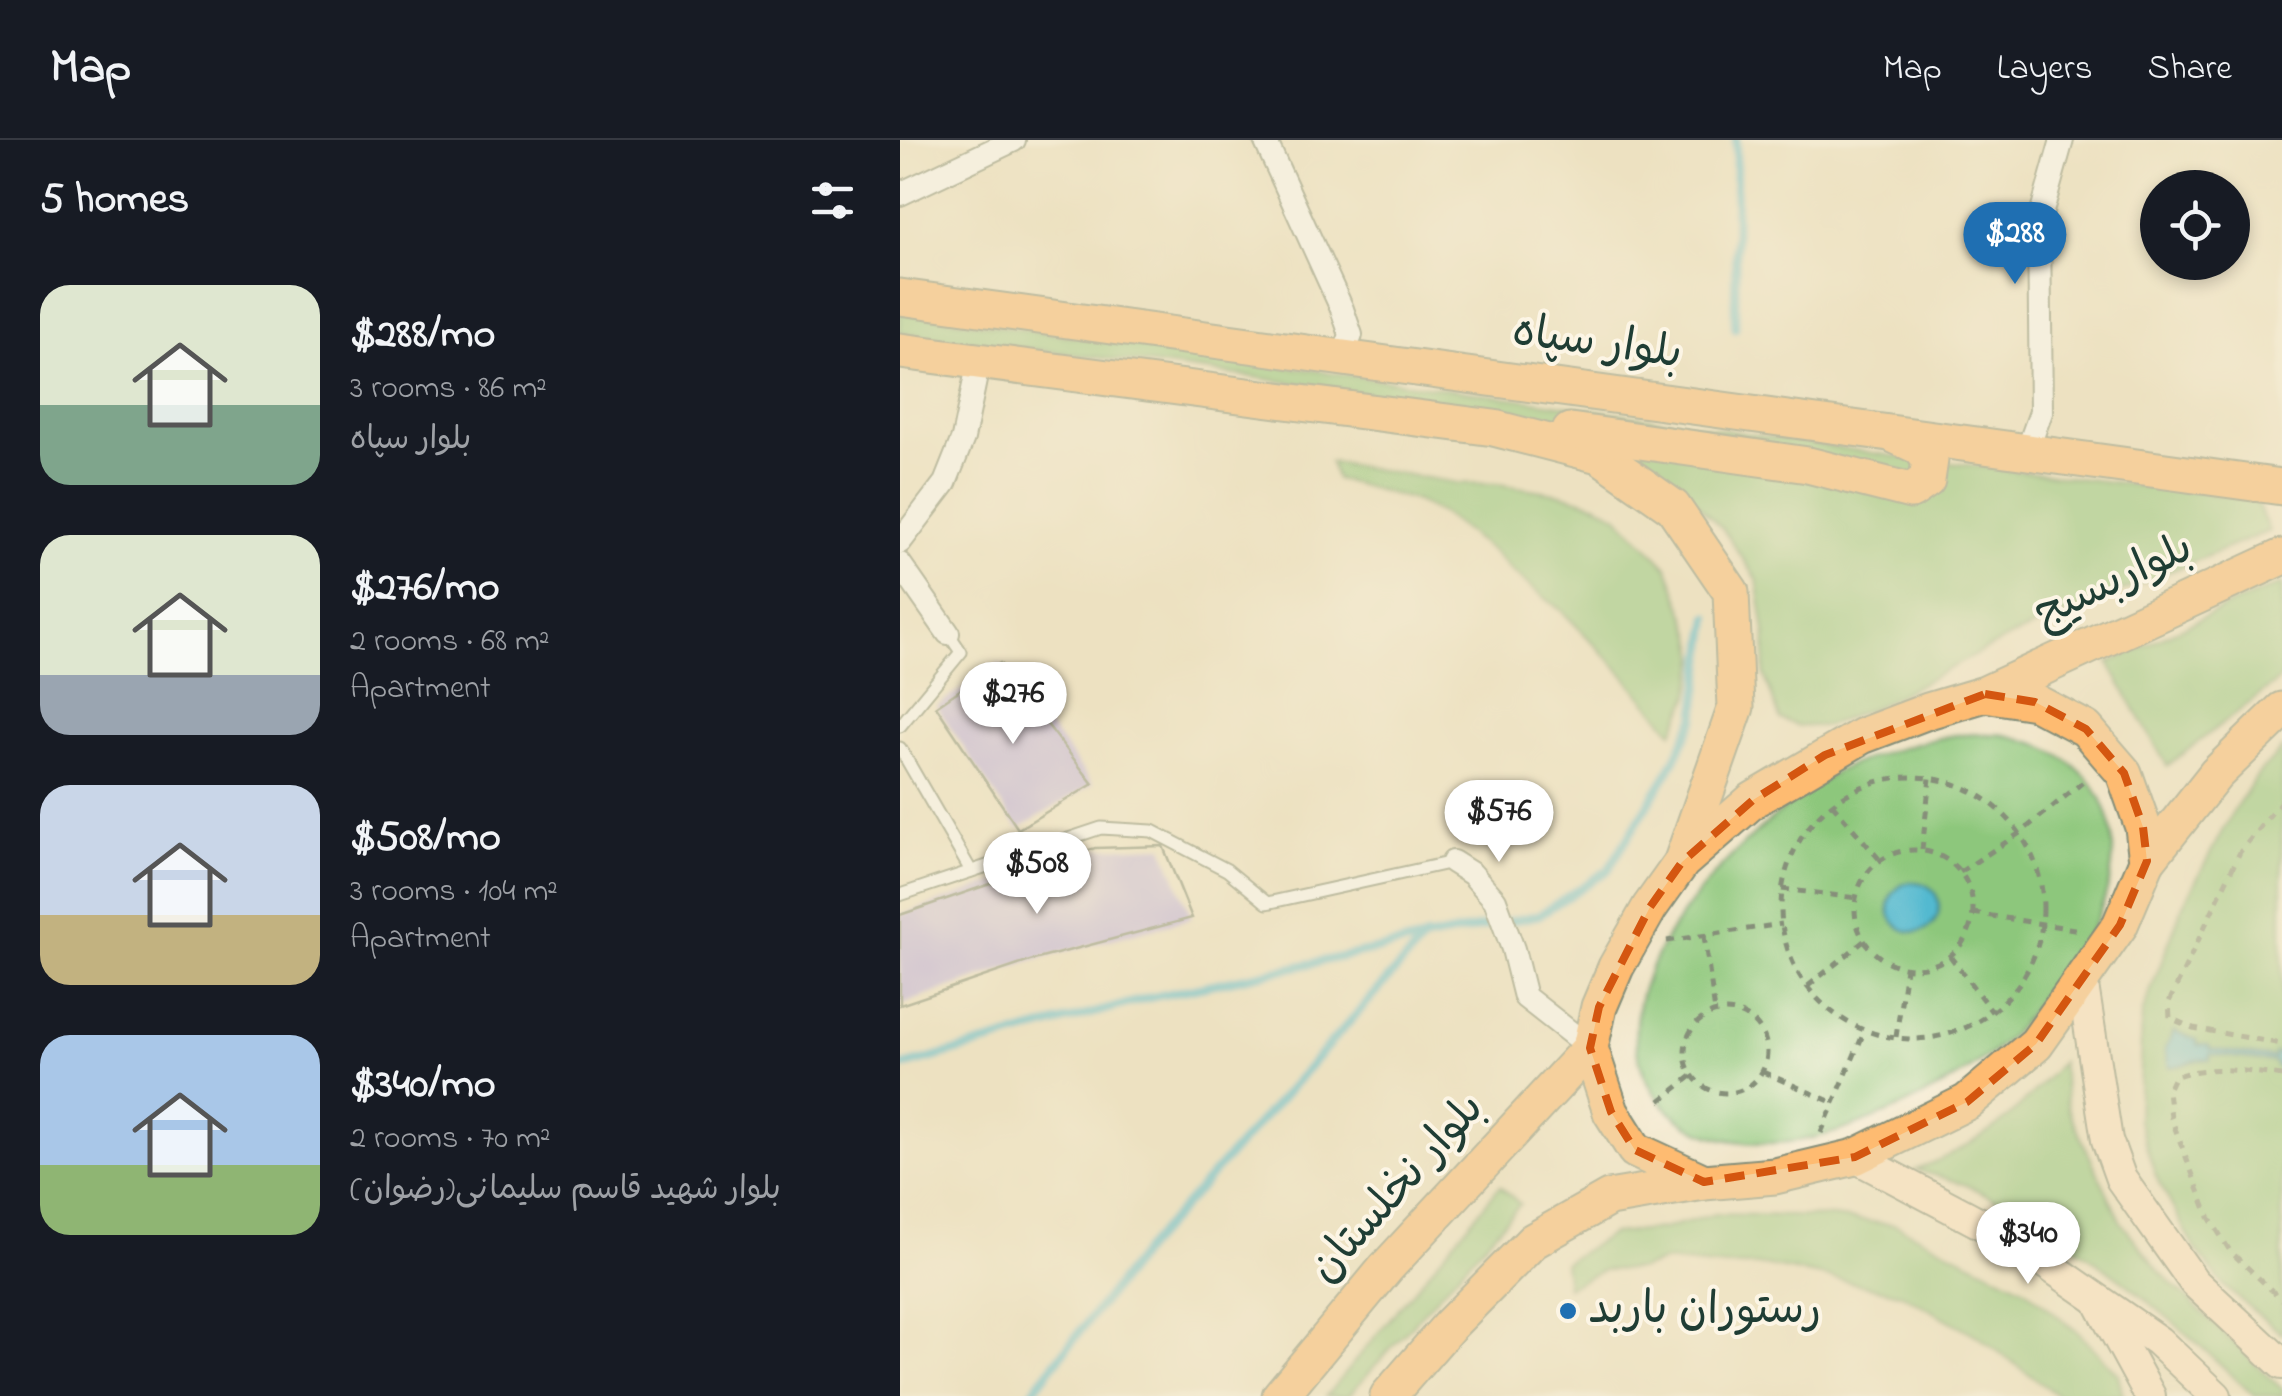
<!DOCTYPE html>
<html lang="en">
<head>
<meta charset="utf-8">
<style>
  body { margin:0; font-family:"Indie Flower","Playpen Sans Arabic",sans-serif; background:#20242c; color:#f1f3f6; height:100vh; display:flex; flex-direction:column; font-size:38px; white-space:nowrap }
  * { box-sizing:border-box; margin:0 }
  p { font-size:32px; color:#9ea1a6 }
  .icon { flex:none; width:55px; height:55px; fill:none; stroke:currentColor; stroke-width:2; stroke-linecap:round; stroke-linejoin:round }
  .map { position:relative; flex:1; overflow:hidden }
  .side { display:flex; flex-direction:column; background:#171b24; width:900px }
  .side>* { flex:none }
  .controls { position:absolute; left:1240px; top:30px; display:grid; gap:20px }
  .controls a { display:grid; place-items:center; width:110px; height:110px; border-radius:50%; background:#171b24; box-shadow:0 5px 15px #0003; font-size:50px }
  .price { position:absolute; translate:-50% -85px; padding:0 22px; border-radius:35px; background:#fff; color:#222; font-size:32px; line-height:65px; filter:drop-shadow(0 2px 5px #0008) }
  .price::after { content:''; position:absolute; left:50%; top:60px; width:30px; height:22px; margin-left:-15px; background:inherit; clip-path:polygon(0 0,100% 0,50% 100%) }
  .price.current { background:#1f6fb2; color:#fff }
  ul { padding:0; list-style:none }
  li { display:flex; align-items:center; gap:30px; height:250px; padding:0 40px }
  li span { display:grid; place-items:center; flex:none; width:280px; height:200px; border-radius:30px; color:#555 }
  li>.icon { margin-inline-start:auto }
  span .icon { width:120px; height:120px; fill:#fffc; stroke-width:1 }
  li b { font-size:42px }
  h2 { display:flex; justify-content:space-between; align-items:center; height:120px; padding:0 40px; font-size:42px }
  header { display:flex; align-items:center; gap:60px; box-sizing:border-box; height:140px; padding:0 50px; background:#171b24; border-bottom:2px solid #363941 }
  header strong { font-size:48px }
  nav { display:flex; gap:55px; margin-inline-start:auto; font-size:35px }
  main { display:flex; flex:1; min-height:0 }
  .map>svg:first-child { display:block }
</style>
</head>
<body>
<header>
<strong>Map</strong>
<nav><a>Map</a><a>Layers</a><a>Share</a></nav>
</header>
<main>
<section class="side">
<h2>5 homes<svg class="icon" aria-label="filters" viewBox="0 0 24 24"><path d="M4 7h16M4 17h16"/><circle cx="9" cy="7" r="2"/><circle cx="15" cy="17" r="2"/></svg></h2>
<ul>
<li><span style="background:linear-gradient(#dfe7d0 60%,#7fa58c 0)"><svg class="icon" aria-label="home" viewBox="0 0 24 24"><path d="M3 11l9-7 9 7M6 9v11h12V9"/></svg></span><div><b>$288/mo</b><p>3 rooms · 86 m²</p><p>بلوار سپاه</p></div></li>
<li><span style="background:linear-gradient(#dfe7d0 70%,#9aa5b1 0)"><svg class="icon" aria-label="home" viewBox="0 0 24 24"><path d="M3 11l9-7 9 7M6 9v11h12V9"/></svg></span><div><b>$276/mo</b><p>2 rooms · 68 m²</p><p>Apartment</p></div></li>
<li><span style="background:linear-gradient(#c9d6e8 65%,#c2b280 0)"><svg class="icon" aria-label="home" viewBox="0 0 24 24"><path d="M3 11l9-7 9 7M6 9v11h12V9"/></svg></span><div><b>$508/mo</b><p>3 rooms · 104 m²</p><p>Apartment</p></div></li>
<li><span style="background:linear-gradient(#a9c7e8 65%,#8fb573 0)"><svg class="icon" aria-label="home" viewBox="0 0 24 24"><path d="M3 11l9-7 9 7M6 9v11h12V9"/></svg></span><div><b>$340/mo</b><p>2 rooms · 70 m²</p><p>بلوار شهید قاسم سلیمانی(رضوان)</p></div></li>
</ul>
</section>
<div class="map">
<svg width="1382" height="1256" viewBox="0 0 1382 1256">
  <rect width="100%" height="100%" fill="#fcf5e5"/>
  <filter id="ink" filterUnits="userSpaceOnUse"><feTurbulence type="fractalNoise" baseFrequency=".01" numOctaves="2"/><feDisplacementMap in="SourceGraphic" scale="20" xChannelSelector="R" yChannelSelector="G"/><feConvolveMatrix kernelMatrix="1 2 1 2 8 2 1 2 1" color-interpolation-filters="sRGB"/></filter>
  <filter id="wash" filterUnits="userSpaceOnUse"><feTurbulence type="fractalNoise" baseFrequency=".0048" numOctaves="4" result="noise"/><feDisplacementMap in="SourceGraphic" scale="40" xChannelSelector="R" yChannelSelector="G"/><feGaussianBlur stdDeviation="2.25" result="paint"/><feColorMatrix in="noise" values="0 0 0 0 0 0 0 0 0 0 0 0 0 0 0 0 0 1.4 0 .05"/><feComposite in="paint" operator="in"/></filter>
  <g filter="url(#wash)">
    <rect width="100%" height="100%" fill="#ede1c1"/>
    <g fill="#8dc77b" stroke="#568258" stroke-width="2.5">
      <path d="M0,172L676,267L992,316L1355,359L1369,391L1112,496L979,565L926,586H898L880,579L864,534L866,497L857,439L822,388L776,343L717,303L646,282L353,237L0,193Z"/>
      <path d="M430,322L557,343L598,344L662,354L698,365L718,376L768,428L793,495L797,517L790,555L773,592L714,524L663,472L611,431L593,412L541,373L514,360L436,339Z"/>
      <path d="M1382,444V538L1267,626L1209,523L1323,468Z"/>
      <path d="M1056,595C1073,595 1092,592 1109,596C1200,615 1235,688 1199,773C1188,799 1166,825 1148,848C1132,869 1115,894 1094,911C1045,953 937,1002 873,1003C828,1004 788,996 759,959C673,849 847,687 934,633C956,620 1028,599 1056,595Z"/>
      <path d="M1382,609V1194L1326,1148L1293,1106L1255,1034L1238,980L1242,874L1283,765L1333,671L1359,633Z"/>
      <path d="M1161,922L1168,970L1221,1082L1260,1132L1382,1249V1256H1354C1270,1175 1182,1100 1075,1049C1057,1040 1035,1036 1016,1030C1083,1002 1115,977 1161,922Z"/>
      <path d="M600,1046L620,1064L448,1256H426Z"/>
      <path d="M815,1074L933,1077L996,1085L1124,1148L1181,1195L1218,1234L1223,1256H1158L1079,1197L1000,1153L916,1135L868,1126H813L765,1121L740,1129L703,1130L667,1147L664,1123L711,1094L762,1089Z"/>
    </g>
    <g fill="#52b9d0" stroke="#387b82" stroke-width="2.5">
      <circle cx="1014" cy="767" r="25"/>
      <path d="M1274,891L1297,900V905H1309L1310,909L1374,918V913L1382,914V927H1376L1375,922L1310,914V920C1294,917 1286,927 1269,927L1265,909Z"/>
    </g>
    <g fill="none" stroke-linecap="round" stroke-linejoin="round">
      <g stroke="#52b9d0" stroke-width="9">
        <path d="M835,188L836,0"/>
        <path d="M0,927L248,858L639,775L708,730L770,629L795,578L809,477"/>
        <path d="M129,1256L244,1110L526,797"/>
      </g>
    </g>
    <g id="blocks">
      <g fill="#ab9be5">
        <path d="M100,523L193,644L118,689L36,566Z"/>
        <path d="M263,706L292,778L130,821L0,865V775L195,708Z"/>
      </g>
    </g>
  </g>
  <g filter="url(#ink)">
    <use href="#blocks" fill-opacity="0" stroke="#868f7a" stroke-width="2.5"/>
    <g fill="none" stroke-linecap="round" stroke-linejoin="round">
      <g stroke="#868f7a" stroke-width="15">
        <g id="lane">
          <path d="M0,586L61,512L48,493"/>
          <path d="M0,608L71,731"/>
          <path d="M0,755L201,688L252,691L327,730L367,763L553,722"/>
        </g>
      </g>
      <g stroke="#868f7a" stroke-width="26">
        <g id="street">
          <path d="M365,0L442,169L451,195L443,217"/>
          <path d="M0,54L114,0"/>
          <path d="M1127,311L1141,272L1139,82L1162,0"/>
          <path d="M0,402L45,343L63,298L79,221"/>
          <path d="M0,424L48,493"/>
          <path d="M553,722L572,734L595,760L613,809L625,857L690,908"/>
        </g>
      </g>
      <g stroke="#868f7a" stroke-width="34">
        <g id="secondary">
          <path d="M1182,839L1207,1000L1221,1039L1294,1142L1382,1224"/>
          <path d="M955,1017L1112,1100L1258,1201L1316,1256"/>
          <path d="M1201,1166L1250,1256"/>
        </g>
      </g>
      <g stroke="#868f7a" stroke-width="39">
        <g id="primary">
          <path d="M0,157L1382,347"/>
          <path d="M0,211L594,288L699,315L773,367L831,452L836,567L782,721"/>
          <path d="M670,291L908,325L1011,351L1027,340L1030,320L1020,307L994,295"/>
          <path d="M1085,554L1135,562L1186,589L1224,633L1243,687L1247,721L1220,785L1136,904L1067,962L955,1017L875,1036L804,1042L735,1010L711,972L690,908L699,867L716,827L750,767L782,722L853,660L962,596L1028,571L1085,554L1382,417"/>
          <path d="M1247,721L1316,634L1382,570"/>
          <path d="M380,1256L486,1128L690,908"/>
          <path d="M488,1256L549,1186L633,1101L709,1058L804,1042"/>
        </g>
      </g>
      <g stroke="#868f7a" stroke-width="5" stroke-dasharray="8 8" stroke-linecap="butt">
        <circle cx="1012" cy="768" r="131"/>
        <path d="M1382,660L1340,712L1269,862L1270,878L1293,888L1382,904"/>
        <path d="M932,664L980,720"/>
        <circle cx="1014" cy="769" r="59"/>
        <path d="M1022,710L1030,638"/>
        <path d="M1060,732L1120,693L1188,638"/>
        <path d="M882,749L957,758"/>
        <path d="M1073,773L1180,790"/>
        <path d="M804,796L815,872"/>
        <path d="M767,801L882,784"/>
        <path d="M1050,816L1092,872"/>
        <path d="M908,846L964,801"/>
        <circle cx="826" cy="912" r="41"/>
        <path d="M996,897L1006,828"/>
        <path d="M863,932L934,963"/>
        <path d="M1382,936C1346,931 1308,924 1274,937L1268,950L1271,978L1309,1077L1330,1111L1382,1160"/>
        <path d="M760,961L793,935"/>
        <path d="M921,993L965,890"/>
      </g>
      <use href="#lane" stroke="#fff" stroke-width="11"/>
      <use href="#street" stroke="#fff" stroke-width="22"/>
      <use href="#secondary" stroke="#ffe4c6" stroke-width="30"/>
      <use href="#primary" stroke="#febb71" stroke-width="35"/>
    </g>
  </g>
  <path d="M0 0H1382V1256H0ZM1085,554L1135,562L1186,589L1224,633L1243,687L1247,721L1220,785L1136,904L1067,962L955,1017L804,1042L735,1010L711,972L690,908L699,867L750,767L782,722L853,660L925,615Z" fill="#ede1c1" fill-opacity=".55" fill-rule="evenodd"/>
  <path fill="none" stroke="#d45610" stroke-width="8" stroke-dasharray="20 12" stroke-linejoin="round" d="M1085,554L1135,562L1186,589L1224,633L1243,687L1247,721L1220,785L1136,904L1067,962L955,1017L804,1042L735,1010L711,972L690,908L699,867L750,767L782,722L853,660L925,615Z"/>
  <circle fill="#1f6fb2" stroke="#fcf5e5" stroke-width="4" cx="668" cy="1171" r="10"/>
  <g text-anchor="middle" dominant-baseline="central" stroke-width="8" stroke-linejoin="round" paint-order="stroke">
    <g font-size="45" fill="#1f3d34" stroke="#fcf5e5">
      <text transform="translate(697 204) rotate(8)">بلوار سپاه</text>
      <text transform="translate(1214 442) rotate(-25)">بلواربسیج</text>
      <text transform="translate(498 1049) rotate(-48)">بلوار نخلستان</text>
    </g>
    <g font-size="45" fill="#1f3d34" stroke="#fcf5e5" text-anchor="start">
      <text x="688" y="1171">رستوران باربد</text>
    </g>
  </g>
</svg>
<div class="controls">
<a><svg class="icon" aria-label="locate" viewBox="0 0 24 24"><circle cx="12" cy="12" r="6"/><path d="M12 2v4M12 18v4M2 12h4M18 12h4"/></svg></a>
</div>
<b class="price current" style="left:1115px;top:147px">$288</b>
<b class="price" style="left:113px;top:607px">$276</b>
<b class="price" style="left:599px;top:725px">$576</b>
<b class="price" style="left:137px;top:777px">$508</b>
<b class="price" style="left:1128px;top:1147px">$340</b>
</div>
</main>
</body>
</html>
